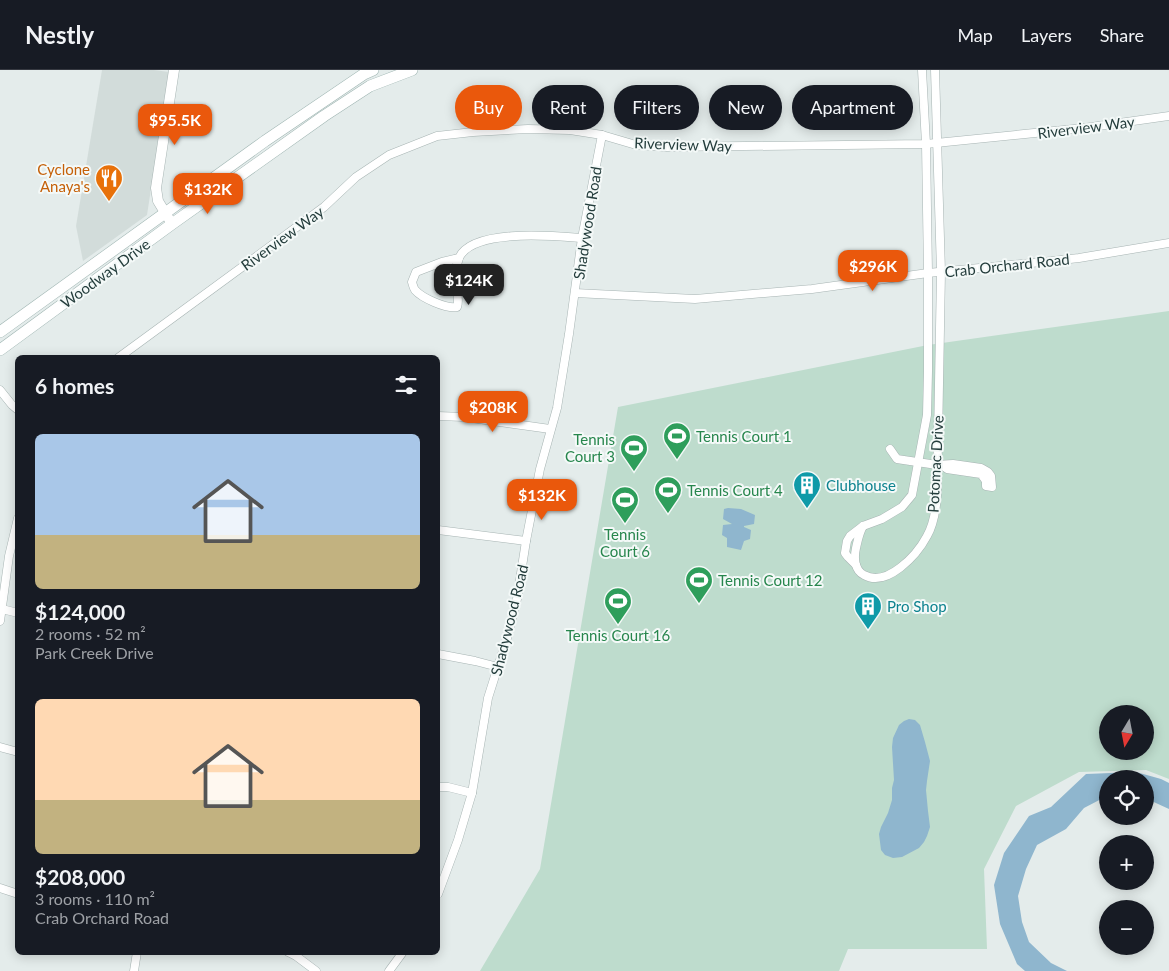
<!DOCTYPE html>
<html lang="en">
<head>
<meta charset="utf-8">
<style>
  body { margin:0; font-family:Lato,sans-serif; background:#20242c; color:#f1f3f6; height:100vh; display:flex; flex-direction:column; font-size:19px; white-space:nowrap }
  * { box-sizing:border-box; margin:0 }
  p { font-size:16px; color:#9ea1a6 }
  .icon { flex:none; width:28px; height:28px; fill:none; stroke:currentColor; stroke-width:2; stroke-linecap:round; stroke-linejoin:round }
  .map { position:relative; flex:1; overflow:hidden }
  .drawer { position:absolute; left:15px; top:285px; width:425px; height:600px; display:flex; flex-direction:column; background:#171b24; border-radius:8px; box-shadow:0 2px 12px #0003 }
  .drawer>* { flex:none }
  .top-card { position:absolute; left:455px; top:15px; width:475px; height:45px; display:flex; gap:10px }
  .needle { width:32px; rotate:190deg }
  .controls { position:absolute; left:1099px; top:635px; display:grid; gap:10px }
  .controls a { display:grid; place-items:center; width:55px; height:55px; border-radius:50%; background:#171b24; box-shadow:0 2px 12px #0003; font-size:25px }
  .price { position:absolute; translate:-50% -42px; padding:0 11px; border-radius:10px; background:#ea580c; color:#fff; font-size:16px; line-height:32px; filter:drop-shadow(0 1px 2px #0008) }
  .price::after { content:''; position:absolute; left:50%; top:30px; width:15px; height:11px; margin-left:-8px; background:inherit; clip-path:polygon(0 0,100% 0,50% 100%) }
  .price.active { background:#222; color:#fff }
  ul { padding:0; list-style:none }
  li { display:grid; align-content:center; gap:10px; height:265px; padding:0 20px }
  li span { display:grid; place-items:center; height:155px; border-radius:8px; color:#555 }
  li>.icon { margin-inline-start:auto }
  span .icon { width:90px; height:90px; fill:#fffc; stroke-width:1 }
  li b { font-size:21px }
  h2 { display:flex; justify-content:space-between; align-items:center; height:60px; padding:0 20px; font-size:21px }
  .tag { padding:0 18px; border-radius:22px; background:#171b24; box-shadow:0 2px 12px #0003; font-size:18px; line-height:45px }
  .tag.active { background:#ea580c; color:#fff }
  header { display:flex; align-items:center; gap:30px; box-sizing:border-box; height:70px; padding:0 25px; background:#171b24; border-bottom:1px solid #363941 }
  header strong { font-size:24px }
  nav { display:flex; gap:28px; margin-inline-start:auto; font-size:18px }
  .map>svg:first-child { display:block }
</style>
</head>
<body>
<header>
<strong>Nestly</strong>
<nav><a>Map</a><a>Layers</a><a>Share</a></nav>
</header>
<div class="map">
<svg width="1169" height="901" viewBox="0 0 1169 901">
  <rect width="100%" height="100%" fill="#e4eceb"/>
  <path fill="#d2dcda" d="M102,0H154L169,2L147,145L83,191L76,156Z"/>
  <path fill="#bedccd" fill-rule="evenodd" d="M1169,241V709L1146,700L1079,702L1016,736L984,799L987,879H848L839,901H480L540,799L618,337L928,275ZM1108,644H1145V681H1108Z"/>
  <g fill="#8fb6ce">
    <path d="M728,438L741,439L755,445L754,454L744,456V457L751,460L750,469L744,471L741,480L727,477V468L722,465L723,455L732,454L723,449L724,439Z"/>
    <path d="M909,649L915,650L920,655L925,672L930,691L927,711L926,720L928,741L930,757L927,766L924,772L919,778L902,787L893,788L885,785L881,780L879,764L881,757L888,743L892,730V718L894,710L892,677L893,668L899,655L904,651Z"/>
    <path d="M1136,702L1161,709L1169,713V739L1145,728V709H1108L1107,726L1084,738L1066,759L1037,775L1026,799L1018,826L1022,852L1029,872L1051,893L1067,901H1025L1017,894L1000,854L994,815L1004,783L1029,746L1051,737L1086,704Z"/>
  </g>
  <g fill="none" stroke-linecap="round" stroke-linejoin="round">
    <g stroke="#a7b4b3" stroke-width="9">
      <g id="minor">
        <path d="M459,188L442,192L416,202L412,212C413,215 413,217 415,220C422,228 446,239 457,237C460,228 456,220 455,211C455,204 457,194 459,188C472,158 555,166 582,168"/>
        <path d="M575,223L695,229L812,219L928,203L1052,191L1079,188L1169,173"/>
        <path d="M118,288L324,137L356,107L389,85L437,66L473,62L528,59L570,60L602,65L636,75L666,77L926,74L1084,58L1169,46"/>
        <path d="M0,320L12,335L18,340"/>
        <path d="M438,346L464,347L550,359"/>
        <path d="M890,379L897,389L937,395L953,394L981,398L988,402L991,406L992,417L986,416V411L981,404L947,399L942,395"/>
        <path d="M863,456C859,463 858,469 856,478C854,487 854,500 864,505C887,518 917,485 927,466C934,454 936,439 937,425L941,202L935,0"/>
        <path d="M438,460L526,471"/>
        <path d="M856,495L848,487L845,483L847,471L850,466L863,456L882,449L902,437L912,425L927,345L928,301V203L926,74L922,0"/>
        <path d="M2,539L18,543"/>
        <path d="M0,551L9,486L18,448"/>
        <path d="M438,584L475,591L498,597"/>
        <path d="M0,677L18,682"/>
        <path d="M438,717H448L472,723"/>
        <path d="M0,818L18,824"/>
        <path d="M438,824L458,770L472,723L488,628L507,568L517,529L526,471L540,399L557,338L569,264L582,168L602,65"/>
        <path d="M288,882L296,886L316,901"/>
        <path d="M134,901L137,882"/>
        <path d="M389,901L403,882"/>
      </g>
    </g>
    <g stroke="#a7b4b3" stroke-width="11">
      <path id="tertiary" d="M172,154L158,131L156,118L174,0"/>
    </g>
    <g stroke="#9fb5b2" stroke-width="12">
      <g id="secondary">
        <path d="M0,262L265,71L364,4L373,0"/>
        <path d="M0,280L172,154L324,46L370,16L412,0"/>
      </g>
    </g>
    <use href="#minor" stroke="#fff" stroke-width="8"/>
    <use href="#tertiary" stroke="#fff" stroke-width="10"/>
    <use href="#secondary" stroke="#fff" stroke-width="11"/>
  </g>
  <defs>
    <g id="restaurant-pin" transform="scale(1.4375)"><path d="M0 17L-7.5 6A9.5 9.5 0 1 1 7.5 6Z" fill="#e8710a" stroke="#f4f9f8"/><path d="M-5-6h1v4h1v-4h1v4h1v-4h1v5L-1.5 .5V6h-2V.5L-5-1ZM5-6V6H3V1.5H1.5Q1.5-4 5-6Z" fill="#fff"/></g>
    <g id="stadium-pin" transform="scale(1.4375)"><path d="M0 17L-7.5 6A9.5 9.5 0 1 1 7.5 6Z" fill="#2e9e5b" stroke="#f4f9f8"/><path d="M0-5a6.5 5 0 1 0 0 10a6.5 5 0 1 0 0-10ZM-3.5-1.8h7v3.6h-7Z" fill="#fff"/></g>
    <g id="building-pin" transform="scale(1.4375)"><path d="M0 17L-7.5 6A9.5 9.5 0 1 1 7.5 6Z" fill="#0f9aa8" stroke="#f4f9f8"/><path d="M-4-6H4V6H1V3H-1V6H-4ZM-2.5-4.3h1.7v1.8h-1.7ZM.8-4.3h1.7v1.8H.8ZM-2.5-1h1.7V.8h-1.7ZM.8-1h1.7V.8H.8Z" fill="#fff"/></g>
  </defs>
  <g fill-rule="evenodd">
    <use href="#restaurant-pin" x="109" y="108"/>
    <use href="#stadium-pin" x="677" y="366"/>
    <use href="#stadium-pin" x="634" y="378"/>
    <use href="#building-pin" x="807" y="415"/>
    <use href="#stadium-pin" x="668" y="420"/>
    <use href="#stadium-pin" x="625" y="430"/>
    <use href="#stadium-pin" x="699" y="510"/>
    <use href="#stadium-pin" x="618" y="531"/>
    <use href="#building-pin" x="868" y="536"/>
  </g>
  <g text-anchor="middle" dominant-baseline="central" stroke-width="4" stroke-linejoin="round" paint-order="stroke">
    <g font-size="15" fill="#243d3c" stroke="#f4f9f8">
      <text transform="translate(1086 57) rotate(-7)">Riverview Way</text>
      <text transform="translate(683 74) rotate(2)">Riverview Way</text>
      <text transform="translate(587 153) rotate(-81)">Shadywood Road</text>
      <text transform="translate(282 168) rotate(-36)">Riverview Way</text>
      <text transform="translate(1007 195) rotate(-6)">Crab Orchard Road</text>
      <text transform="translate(105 203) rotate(-36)">Woodway Drive</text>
      <text transform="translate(935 394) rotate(-87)">Potomac Drive</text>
      <text transform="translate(509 550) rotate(-76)">Shadywood Road</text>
    </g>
    <g font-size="15" fill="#c56008" stroke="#f4f9f8" text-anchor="end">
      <text x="90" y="99">Cyclone<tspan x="90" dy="17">Anaya's</tspan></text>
    </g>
    <g font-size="15" fill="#27864d" stroke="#f4f9f8" text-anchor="start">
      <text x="696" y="366">Tennis Court 1</text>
      <text x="615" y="369" text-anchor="end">Tennis<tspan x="615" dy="17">Court 3</tspan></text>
      <text x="687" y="420">Tennis Court 4</text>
      <text x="625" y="464" text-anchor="middle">Tennis<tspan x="625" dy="17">Court 6</tspan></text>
      <text x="718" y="510">Tennis Court 12</text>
      <text x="618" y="565" text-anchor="middle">Tennis Court 16</text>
    </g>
    <g font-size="15" fill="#0d838f" stroke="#f4f9f8" text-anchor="start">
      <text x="826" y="415">Clubhouse</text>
      <text x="887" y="536">Pro Shop</text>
    </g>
  </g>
</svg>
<div class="controls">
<a><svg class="needle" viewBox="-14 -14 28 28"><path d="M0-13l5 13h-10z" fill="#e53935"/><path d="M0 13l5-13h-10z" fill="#9ea1a6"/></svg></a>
<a><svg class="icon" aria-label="locate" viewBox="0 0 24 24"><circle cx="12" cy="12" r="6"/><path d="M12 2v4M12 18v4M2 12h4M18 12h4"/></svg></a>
<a>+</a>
<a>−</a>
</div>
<b class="price" style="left:175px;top:76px">$95.5K</b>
<b class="price" style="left:208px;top:145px">$132K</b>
<b class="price" style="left:873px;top:222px">$296K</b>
<b class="price active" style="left:469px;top:236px">$124K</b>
<b class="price" style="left:493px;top:363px">$208K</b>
<b class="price" style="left:542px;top:451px">$132K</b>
<div class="top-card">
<a class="tag active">Buy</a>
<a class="tag">Rent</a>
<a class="tag">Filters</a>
<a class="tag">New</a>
<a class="tag">Apartment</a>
</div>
<section class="drawer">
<h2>6 homes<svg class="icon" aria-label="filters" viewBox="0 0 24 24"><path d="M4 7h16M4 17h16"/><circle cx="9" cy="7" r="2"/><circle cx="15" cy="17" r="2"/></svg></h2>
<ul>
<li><span style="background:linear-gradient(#a9c7e8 65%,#c2b280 0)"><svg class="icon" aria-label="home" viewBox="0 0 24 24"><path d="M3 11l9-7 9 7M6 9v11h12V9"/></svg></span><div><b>$124,000</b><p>2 rooms · 52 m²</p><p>Park Creek Drive</p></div></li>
<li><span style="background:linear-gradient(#ffd9b3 65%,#c2b280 0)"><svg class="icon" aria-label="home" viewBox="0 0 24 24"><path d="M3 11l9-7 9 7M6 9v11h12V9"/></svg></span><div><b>$208,000</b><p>3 rooms · 110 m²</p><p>Crab Orchard Road</p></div></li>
</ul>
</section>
</div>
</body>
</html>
